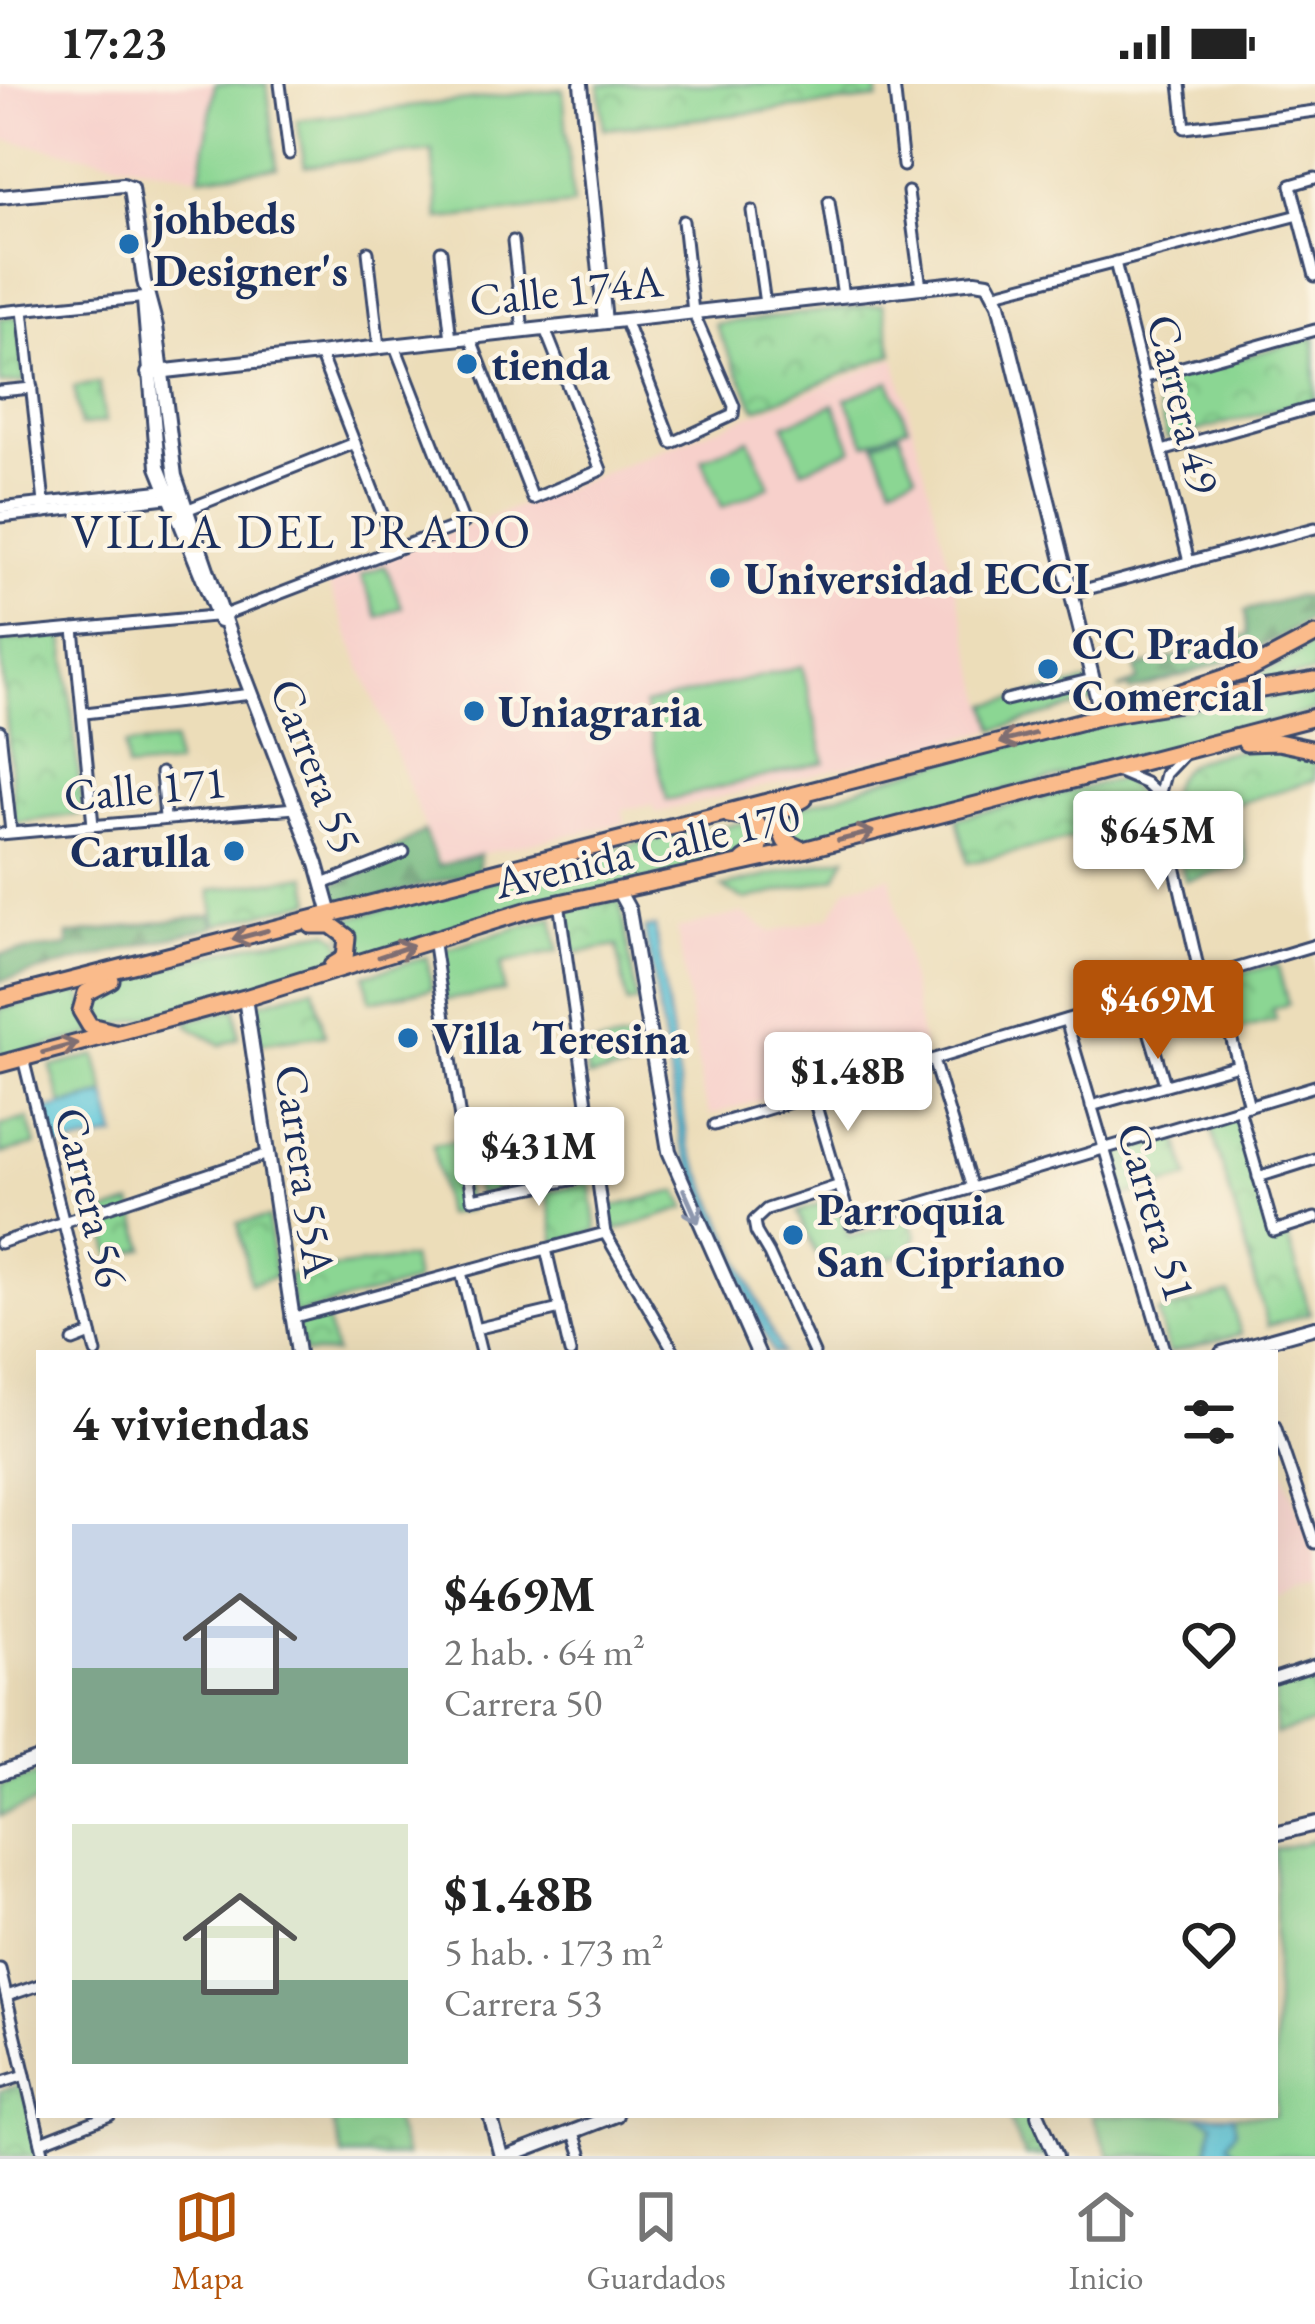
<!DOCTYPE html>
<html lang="es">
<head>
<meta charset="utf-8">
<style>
  body { margin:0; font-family:"EB Garamond",serif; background:#f6f6f6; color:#222; height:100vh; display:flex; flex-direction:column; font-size:45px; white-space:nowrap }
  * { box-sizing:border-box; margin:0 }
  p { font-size:39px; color:#767676 }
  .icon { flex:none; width:66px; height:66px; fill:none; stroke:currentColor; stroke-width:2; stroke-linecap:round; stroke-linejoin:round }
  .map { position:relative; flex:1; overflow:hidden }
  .side { position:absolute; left:36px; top:1266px; width:1242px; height:768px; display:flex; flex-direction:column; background:#fff; border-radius:0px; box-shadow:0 12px 48px #0002 }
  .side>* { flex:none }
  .price { position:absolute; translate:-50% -102px; padding:0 27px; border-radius:12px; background:#fff; color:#222; font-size:39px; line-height:78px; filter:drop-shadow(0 3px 6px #0008) }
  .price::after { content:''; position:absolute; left:50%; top:72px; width:36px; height:27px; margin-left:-18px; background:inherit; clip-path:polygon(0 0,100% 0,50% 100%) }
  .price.active { background:#b45309; color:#fff }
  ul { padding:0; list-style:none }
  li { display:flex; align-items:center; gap:36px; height:300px; padding:0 36px }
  li span { display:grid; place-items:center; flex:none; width:336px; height:240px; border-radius:0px; color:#555 }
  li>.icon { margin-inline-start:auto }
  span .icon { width:144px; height:144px; fill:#fffc; stroke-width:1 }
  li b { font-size:51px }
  h2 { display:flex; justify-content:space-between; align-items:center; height:144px; padding:0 36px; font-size:51px }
  .status { display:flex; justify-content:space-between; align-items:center; height:84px; padding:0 60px; background:#fff; direction:ltr }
  .status svg { height:33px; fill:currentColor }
  .menu { display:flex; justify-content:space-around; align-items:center; height:168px; border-top:3px solid #e0e0e0; background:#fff; font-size:33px; color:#767676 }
  .menu a { display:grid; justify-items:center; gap:6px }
  .menu .active { color:#b45309 }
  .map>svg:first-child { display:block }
</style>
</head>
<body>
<div class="status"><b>17:23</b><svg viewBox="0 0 49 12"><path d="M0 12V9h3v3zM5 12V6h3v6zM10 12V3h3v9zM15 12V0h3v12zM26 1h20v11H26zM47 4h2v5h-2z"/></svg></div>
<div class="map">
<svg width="1315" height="2072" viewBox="0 0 1315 2072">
  <defs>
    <pattern id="forest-firs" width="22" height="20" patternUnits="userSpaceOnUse" patternTransform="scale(3)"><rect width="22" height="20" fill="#70b77d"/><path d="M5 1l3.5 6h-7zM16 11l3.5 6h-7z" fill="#5b956a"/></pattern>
    <pattern id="park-crowns" width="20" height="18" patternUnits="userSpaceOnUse" patternTransform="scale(3)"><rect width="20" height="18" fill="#8bd693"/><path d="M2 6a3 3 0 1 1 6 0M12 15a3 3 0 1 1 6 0" fill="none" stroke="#77b881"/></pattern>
  </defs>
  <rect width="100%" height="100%" fill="#fcf5e5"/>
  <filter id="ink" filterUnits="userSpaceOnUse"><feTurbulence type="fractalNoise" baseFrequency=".00833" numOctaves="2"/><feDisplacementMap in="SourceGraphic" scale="24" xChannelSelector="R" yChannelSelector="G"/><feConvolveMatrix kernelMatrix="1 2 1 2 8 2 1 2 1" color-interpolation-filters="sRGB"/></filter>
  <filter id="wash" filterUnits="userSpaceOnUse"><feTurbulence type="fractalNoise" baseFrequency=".004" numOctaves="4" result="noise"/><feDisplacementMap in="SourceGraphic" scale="48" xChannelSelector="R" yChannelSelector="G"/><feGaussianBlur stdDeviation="2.7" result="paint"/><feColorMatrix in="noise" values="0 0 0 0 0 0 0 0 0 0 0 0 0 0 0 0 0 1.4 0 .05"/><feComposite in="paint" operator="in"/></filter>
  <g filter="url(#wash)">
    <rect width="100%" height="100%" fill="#ecddb9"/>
    <g fill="#f7d0cb">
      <path d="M0,0H215L200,93L0,55Z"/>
      <path d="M895,274L993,646L656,729L653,721L623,725L625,739L439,779L327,497Z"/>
      <path d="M891,792L924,969L710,1031L703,1012L677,845L741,829L772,848L830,833L847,803Z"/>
      <path d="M1275,1360L1315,1474V1502L1275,1514Z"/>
    </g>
    <g fill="#8bd693" stroke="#538278" stroke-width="3">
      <path d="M215,0H267L277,84L200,93Z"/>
      <path d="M563,5L573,121L439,135L432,67L305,82L297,36Z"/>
      <path d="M889,297L908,342L866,360L846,315Z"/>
      <path d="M834,320L852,365L802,386L784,341Z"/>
      <path d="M899,349L916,390L892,400L875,359Z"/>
      <path d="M749,355L770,402L722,423L702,375Z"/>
      <path d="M385,481L402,523L378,533L361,491Z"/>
      <path d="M1315,557V589L1212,607L1280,581Z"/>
      <path d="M802,582L825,678L667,716L644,621Z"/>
      <path d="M1091,597L1096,617L995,646L988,621Z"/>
      <path d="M1315,605V627L848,747L798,758L791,756L783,737C798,719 819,719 840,711C987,655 1160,631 1315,605Z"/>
      <path d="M741,739L750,741L757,749L753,769L353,878L341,840L342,836L645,757Z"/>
      <path d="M846,773L836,794L745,816L722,803Z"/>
      <path d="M553,833L558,867L501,880L504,907L445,916L437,868Z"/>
      <path d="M328,847L339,854L343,864L332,879L280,898L110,943L91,935L87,918L100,906L163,883L253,860Z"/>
      <path d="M427,873L432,905L370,917L365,891Z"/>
      <path d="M80,907L95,950L0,975V925Z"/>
      <path d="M236,924L239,954L221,961L188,941L187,937Z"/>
      <path d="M96,971L106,1010L62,1021L51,983Z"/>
      <path d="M1315,1756V2072H1110L1092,2031H1275V1765Z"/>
    </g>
    <g fill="url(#forest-firs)" stroke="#46736e" stroke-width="3">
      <path d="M1297,512H1315V531C1260,572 1194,588 1130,607L1128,603L1118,605L1138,597L1136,584L1248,551L1245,527Z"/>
      <path d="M424,747L438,782L480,771L478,787L333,826L328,801L389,781L393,766Z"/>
      <path d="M211,831L214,843L0,897V870L68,862V851Z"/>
    </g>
    <g fill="url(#park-crowns)" stroke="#538278" stroke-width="3">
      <path d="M599,0H877L878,15L604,45Z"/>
      <path d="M883,220L893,270L756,325L715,240Z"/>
      <path d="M18,232L25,298L0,300V234Z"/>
      <path d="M1315,253V315L1167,355L1152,298Z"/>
      <path d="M99,299L105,338L80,342L74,303Z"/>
      <path d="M64,552L83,730L15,739L0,557Z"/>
      <path d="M174,657L176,681L127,685L125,661Z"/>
      <path d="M1263,664L1315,670V696L1233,721L1248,780L1186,797C1157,703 1155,672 1263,664Z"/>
      <path d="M1121,695L1150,721L1089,737L1092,750L968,779L957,734Z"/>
      <path d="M307,792L312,817L216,841L210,806Z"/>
      <path d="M620,815L637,918L627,920L617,862L569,870L563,827Z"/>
      <path d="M1277,880L1288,920L1273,925L1276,936L1234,947L1220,894Z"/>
      <path d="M314,903L325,951L255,960L250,922Z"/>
      <path d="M640,954L643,984L588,993L584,963Z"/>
      <path d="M1236,1032L1271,1153L1287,1150L1310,1229L1268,1242L1210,1040Z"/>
      <path d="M28,1034L36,1061L0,1070V1041Z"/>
      <path d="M1177,1052L1189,1094L1125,1112L1113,1070Z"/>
      <path d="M488,1053L497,1107L477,1110L468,1056Z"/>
      <path d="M456,1057L468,1126L445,1131L433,1061Z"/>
      <path d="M590,1099L597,1147L556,1159L547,1108Z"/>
      <path d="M678,1107L686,1124L608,1149L607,1124Z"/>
      <path d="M836,1113L849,1153L910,1135L917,1152L905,1170L837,1189L823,1187L798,1128Z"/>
      <path d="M132,1120L145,1164L112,1175L101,1130Z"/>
      <path d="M268,1134L275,1193L250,1200L238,1139Z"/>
      <path d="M411,1174L415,1198L294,1231L288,1190Z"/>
      <path d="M1229,1209L1241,1250L1169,1269L1157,1229Z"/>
      <path d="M325,1230L335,1269H304L296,1238Z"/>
      <path d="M1315,1586V1639L1275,1650V1599Z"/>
      <path d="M39,1689V1718L0,1732V1702Z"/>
      <path d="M25,1999L40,2072H0V2007Z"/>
      <path d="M330,2031H392L406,2072H343Z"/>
      <path d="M1007,2031H1033L1050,2072H1025Z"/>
    </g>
    <g fill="#5ec7da" stroke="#3c7b9c" stroke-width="3">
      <path d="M655,843L688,1059L781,1269H773L682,1060L645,845Z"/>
      <path d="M106,1011L116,1052L53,1065L42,1027Z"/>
      <path d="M1197,2031H1233L1236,2046L1227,2059L1238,2072H1207L1213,2039Z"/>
    </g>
  </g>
  <g filter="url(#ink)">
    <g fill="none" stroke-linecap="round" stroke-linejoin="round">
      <g stroke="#3a496c" stroke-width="15">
        <g id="minor">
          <path d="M280,0L289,70"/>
          <path d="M894,0L903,82"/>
          <path d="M1180,0L1185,44L1315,27"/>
          <path d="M1315,94L1291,101L1315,192"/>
          <path d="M908,108L921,203"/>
          <path d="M829,118L843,212"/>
          <path d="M752,127L765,220"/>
          <path d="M513,157L523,247"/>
          <path d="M441,167L451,256"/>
          <path d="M368,168L379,263"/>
          <path d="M1115,178L1189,478"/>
          <path d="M996,209L1299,131"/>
          <path d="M23,226L45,428"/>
          <path d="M0,228L148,213"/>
          <path d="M625,236L672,359L733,331L734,322L693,228L683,137"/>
          <path d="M470,253L533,415L601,386L545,245"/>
          <path d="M320,270L396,465"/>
          <path d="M1143,294L1315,246"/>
          <path d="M0,307L32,304"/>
          <path d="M1162,367L1315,323"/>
          <path d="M0,424L173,405"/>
          <path d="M181,428L355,359"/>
          <path d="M0,433L176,413"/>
          <path d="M1072,509L1315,444"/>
          <path d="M74,545L93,741"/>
          <path d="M0,552L224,531L464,439L395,262"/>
          <path d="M1006,616L1093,595"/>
          <path d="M85,629L252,610"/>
          <path d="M0,647L11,748"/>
          <path d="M1184,670L1165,690L1159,712L1201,896"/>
          <path d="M1119,688L1145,699L1159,712"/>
          <path d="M161,689L165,733"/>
          <path d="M0,750L295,724"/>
          <path d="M323,800L404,768"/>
          <path d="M559,818L605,1149L675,1269"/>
          <path d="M433,854L472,1115L597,1091"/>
          <path d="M1215,891L1249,1022"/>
          <path d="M1139,914L1165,1000"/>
          <path d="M1066,936L1165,1269"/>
          <path d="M23,974L96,1269"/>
          <path d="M933,976L972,1104"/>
          <path d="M813,1012L851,1140L1315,1002"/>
          <path d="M1091,1022L1238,981"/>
          <path d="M1239,1025L1274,1147L1315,1134"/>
          <path d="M714,1041L1315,861"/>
          <path d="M1258,1093L1315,1075"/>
          <path d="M0,1159L268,1070"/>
          <path d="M546,1165L570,1269"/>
          <path d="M461,1188L481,1269"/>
          <path d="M291,1234L605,1149"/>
          <path d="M475,1245L560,1225"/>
          <path d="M73,1257L91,1250"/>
          <path d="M814,1269L769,1170L756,1148L754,1137L767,1125L840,1101"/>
          <path d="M1275,1342L1315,1459"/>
          <path d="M1275,1594L1315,1581"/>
          <path d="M0,1885L44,2072"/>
          <path d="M7,1912L39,1901"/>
          <path d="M0,1999L25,1991"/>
          <path d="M574,2049L582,2072"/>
          <path d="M41,2058L110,2031"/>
        </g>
      </g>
      <g stroke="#3a496c" stroke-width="18">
        <g id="tertiary">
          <path d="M581,0L605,238"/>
          <path d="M0,113L123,101L131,104L144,197L156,242L175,392L233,561L317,780L331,830"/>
          <path d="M144,216L158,383L220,537"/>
          <path d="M148,289L975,197L988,199L999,220L1102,632"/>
          <path d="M618,806L629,826L669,1067L758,1269"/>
          <path d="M245,914L298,1269"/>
          <path d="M1222,1269L1315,1243"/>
          <path d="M0,1689L39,1675"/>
          <path d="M1275,1750L1315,1740"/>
          <path d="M490,2031L501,2072"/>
          <path d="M1038,2031L1056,2072"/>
          <path d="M510,2072L616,2031"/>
        </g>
      </g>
      <g stroke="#3a496c" stroke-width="21">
        <g id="primary">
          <path d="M1246,659L1278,658L1315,666"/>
          <path d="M729,731L754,735L763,749L759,766L744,776"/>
          <path d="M802,766L785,757L778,740L782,727L804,715"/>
          <path d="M311,841H331L347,853L345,874L332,882"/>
          <path d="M111,896L86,909L81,927L90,942L114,948"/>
          <path d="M0,915L1102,632L1315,596"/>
          <path d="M0,980L245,914L532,825L803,766L1315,633"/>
        </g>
      </g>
      <g stroke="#3a496c" stroke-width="21">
        <path id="trunk" d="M1130,625L1251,585L1315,551"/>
      </g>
      <use href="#minor" stroke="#fff" stroke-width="9"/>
      <use href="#tertiary" stroke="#fff" stroke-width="12"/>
      <use href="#primary" stroke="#fabb8b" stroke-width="15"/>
      <use href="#trunk" stroke="#fabb8b" stroke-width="15"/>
    </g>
    <defs><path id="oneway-shaft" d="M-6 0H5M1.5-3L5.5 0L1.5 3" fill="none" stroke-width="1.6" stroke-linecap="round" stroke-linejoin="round" transform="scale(3)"/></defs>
    <g stroke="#7f6e72">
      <use href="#oneway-shaft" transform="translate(1017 654) rotate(166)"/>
      <use href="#oneway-shaft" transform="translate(856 752) rotate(-14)"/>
      <use href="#oneway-shaft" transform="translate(250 851) rotate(165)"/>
      <use href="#oneway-shaft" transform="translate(396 867) rotate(-19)"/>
      <use href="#oneway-shaft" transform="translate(60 964) rotate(-15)"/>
    </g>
    <use stroke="#8d97ae" href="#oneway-shaft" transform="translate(691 1122) rotate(66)"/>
  </g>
  <g fill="#1f6fb2" stroke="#fcf5e5" stroke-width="4.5">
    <circle cx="129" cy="160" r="12"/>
    <circle cx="467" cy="280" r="12"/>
    <circle cx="720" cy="494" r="12"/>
    <circle cx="1048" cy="585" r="12"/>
    <circle cx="474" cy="627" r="12"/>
    <circle cx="234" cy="767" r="12"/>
    <circle cx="408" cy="954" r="12"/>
    <circle cx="793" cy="1151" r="12"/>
  </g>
  <g text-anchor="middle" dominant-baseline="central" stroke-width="9" stroke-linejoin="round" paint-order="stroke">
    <g font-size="45" font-weight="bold" fill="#1b2f5e" stroke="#fcf5e5" text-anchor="start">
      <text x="153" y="134">johbeds<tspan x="153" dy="52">Designer's</tspan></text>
      <text x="491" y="280">tienda</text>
      <text x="744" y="494">Universidad ECCI</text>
      <text x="1072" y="559">CC Prado<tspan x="1072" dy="52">Comercial</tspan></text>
      <text x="498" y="627">Uniagraria</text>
      <text x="210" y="767" text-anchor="end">Carulla</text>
      <text x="432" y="954">Villa Teresina</text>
      <text x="817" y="1125">Parroquia<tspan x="817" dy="52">San Cipriano</tspan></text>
    </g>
    <g font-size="45" fill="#1b2f5e" stroke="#fcf5e5">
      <text transform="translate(566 206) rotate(-6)">Calle 174A</text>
      <text transform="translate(1184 320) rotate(76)">Carrera 49</text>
      <text transform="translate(317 682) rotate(69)">Carrera 55</text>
      <text transform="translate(145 704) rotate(-5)">Calle 171</text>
      <text transform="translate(647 764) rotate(-13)">Avenida Calle 170</text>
      <text transform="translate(306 1087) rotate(82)">Carrera 55A</text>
      <text transform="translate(92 1113) rotate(76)">Carrera 56</text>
      <text transform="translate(1157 1128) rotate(74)">Carrera 51</text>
    </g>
    <g font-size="48" letter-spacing="3" fill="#1b2f5e" stroke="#fcf5e5">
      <text x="302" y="447">VILLA DEL PRADO</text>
    </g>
  </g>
</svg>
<b class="price" style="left:1158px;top:809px">$645M</b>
<b class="price active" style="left:1158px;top:978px">$469M</b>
<b class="price" style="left:848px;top:1050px">$1.48B</b>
<b class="price" style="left:539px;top:1125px">$431M</b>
<section class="side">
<h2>4 viviendas<svg class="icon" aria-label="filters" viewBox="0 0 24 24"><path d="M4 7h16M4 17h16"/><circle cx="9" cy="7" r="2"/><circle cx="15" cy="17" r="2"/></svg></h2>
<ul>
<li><span style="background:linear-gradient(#c9d6e8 60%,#7fa58c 0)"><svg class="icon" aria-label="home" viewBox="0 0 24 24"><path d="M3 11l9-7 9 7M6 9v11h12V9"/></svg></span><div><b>$469M</b><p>2 hab. · 64 m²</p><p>Carrera 50</p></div><svg class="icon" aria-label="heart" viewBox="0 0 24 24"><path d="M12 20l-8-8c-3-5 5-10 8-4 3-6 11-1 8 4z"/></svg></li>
<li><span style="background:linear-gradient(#dfe7d0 65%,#7fa58c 0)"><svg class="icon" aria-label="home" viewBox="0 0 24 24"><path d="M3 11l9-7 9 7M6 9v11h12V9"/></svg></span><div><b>$1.48B</b><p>5 hab. · 173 m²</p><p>Carrera 53</p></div><svg class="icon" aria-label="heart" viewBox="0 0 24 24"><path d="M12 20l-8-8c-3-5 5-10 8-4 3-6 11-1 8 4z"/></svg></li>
</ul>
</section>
</div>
<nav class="menu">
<a class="active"><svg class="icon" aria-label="map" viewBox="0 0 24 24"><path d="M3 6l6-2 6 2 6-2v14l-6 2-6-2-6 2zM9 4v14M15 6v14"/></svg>Mapa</a>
<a><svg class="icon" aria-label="saved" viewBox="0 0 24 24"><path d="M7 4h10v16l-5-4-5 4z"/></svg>Guardados</a>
<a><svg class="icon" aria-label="home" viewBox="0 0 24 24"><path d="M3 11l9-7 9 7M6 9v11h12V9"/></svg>Inicio</a>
</nav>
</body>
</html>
